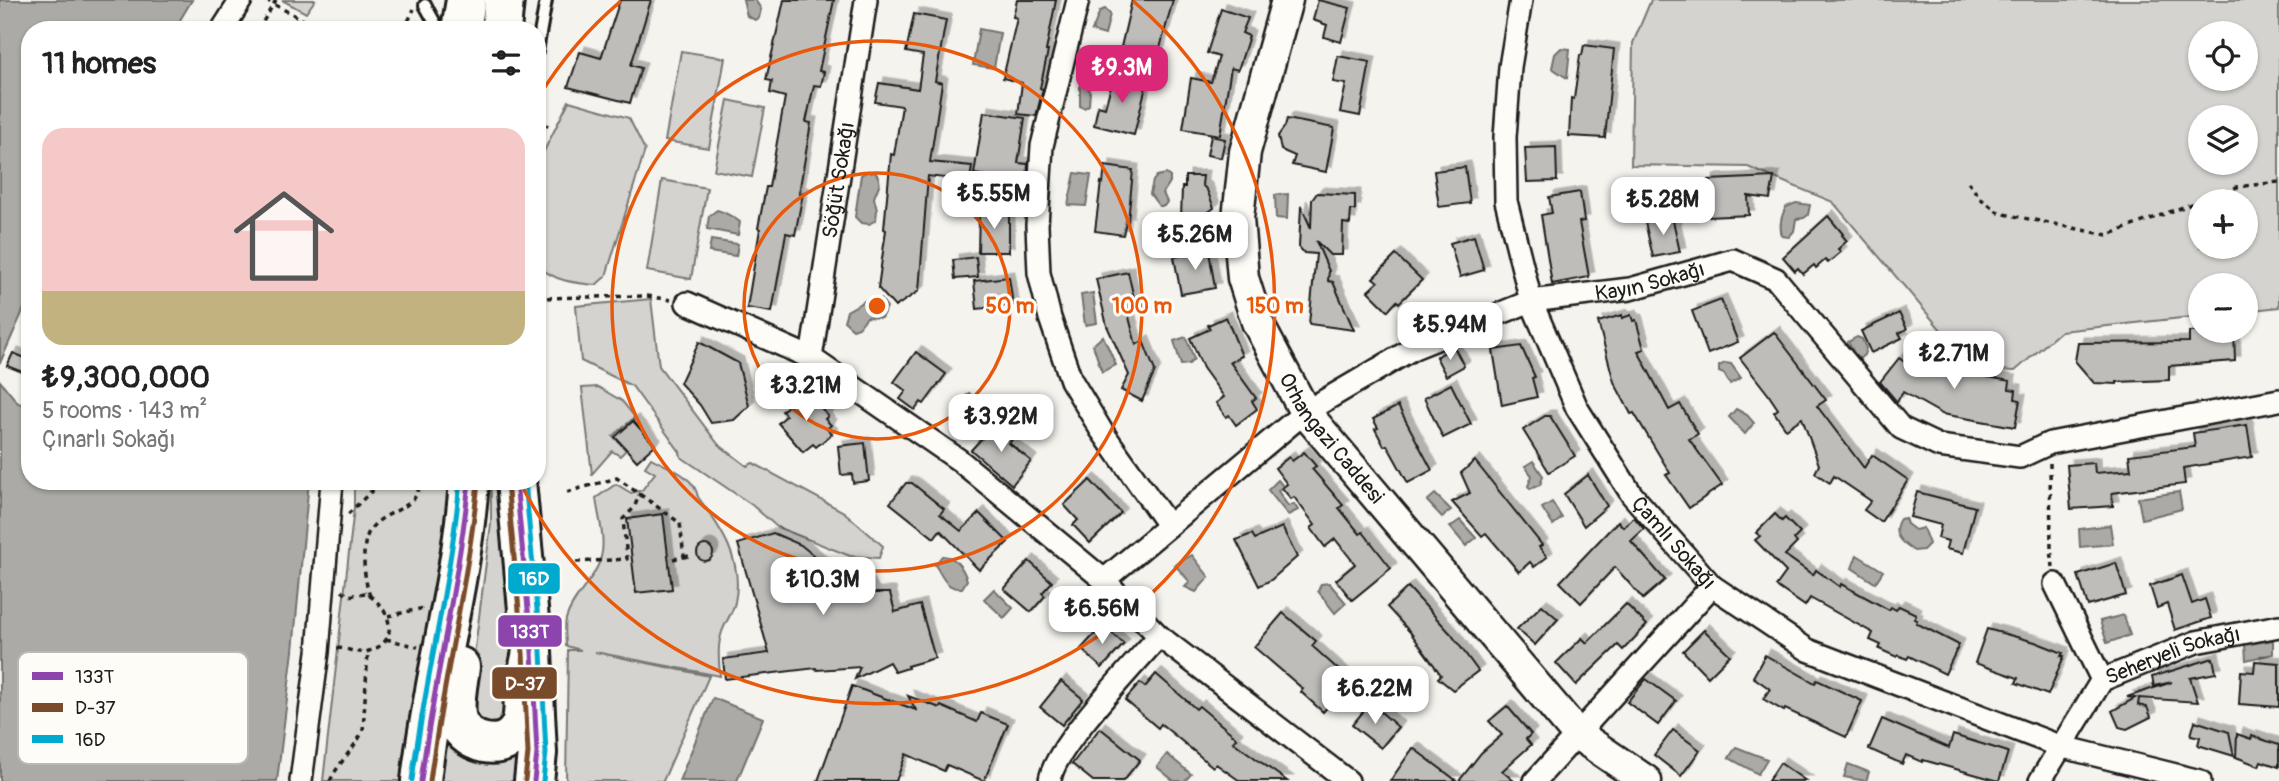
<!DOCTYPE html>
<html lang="en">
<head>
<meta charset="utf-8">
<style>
  body { margin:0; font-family:Pangolin,sans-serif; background:#f6f6f6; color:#222; height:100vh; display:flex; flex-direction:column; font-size:26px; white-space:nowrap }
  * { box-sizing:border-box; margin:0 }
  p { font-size:23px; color:#767676 }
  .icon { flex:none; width:38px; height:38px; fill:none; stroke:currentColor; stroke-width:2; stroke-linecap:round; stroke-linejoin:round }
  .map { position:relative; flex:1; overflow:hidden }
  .sheet { position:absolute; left:21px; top:21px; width:525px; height:469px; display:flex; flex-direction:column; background:#fff; border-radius:28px; box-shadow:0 2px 5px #0004 }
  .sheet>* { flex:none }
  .buttons { position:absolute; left:2188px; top:21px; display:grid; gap:14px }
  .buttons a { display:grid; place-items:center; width:70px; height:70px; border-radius:50%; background:#fff; box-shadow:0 2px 5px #0004; font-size:35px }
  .price { position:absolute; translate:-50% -60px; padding:0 16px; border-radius:14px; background:#fff; color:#222; font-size:23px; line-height:46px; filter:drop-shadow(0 2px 4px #0008) }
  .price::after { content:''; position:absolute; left:50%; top:42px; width:21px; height:16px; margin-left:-10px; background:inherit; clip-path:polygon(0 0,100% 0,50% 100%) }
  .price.active { background:#db2777; color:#fff }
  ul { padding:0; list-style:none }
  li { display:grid; align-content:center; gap:14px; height:371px; padding:0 21px }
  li+li { border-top:2px solid #e0e0e0 }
  li span { display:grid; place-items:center; height:217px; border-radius:21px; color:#555 }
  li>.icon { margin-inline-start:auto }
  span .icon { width:126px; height:126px; fill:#fffc; stroke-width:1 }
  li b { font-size:30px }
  h2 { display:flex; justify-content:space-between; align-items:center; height:84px; padding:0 21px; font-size:30px }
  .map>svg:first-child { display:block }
</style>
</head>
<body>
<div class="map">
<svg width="2279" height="781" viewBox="0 0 2279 781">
  <defs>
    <filter id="shadow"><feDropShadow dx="5.5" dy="-5.5" stdDeviation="0" flood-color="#0004"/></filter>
  </defs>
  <rect width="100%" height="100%" fill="#f4f3ee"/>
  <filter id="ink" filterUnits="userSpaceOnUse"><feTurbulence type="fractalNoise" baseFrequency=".0143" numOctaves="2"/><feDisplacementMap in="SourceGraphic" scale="14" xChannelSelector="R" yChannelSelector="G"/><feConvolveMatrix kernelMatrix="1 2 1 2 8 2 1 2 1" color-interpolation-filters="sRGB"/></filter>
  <g filter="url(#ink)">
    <g fill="#d4d3cf" stroke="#787876" stroke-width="2" fill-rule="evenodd">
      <path d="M282,0H315L306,13Z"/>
      <path d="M1651,0H2279V307L2245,311V285H2200V316L2061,331L2015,371L1974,369L1833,202L1748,167L1631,165L1633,43ZM2200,33H2245V79H2200ZM2200,117H2245V163H2200ZM2200,201H2245V247H2200Z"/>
      <path d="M681,51L725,58L709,148L665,141Z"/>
      <path d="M728,100L765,108L752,177L714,170Z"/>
      <path d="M569,101L629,118L645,150L606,276L596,285C573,283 554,281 537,265V165Z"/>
      <path d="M662,180L707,188L691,279L647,271Z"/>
      <path d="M651,299L659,366L718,444L747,466L753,463L844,512L883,546L879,558L850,556L777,527L752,505L681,457L680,452L632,386L581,361L576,306Z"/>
      <path d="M598,387L622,401L635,417L613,436L626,450L620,456L612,451L592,474L582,388Z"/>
      <path d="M651,458C669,468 694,475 698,497C721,528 744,561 735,602C733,613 725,622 722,632C717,646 719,661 720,676L595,652L709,676L663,781H566L568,650H581L566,646C566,638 564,628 566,619C572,597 595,580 601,557C606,539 598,516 596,498L616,484L631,493L642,490L655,473L645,467Z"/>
      <path d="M354,481H450L406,781H323L354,508Z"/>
      <path d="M491,481H502L517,705L509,727L477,732L471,679L491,524Z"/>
      <path d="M448,725L525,740L524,781H440Z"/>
    </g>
    <g fill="#abaaa6" stroke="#72716f" stroke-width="2">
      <path d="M0,0H192L174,30H30V295L0,363Z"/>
      <path d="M743,0H755L761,9L759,18L755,20L747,16Z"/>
      <path d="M1105,9L1110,14L1105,35L1092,31L1100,11Z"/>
      <path d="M979,29L1000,33L994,68L973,65Z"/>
      <path d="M1561,48L1570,49L1567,78L1552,68L1555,54Z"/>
      <path d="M1084,80L1090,92L1089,105L1084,108L1080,106V82Z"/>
      <path d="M868,171L871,173L875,172C884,183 877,187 874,198L877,210L876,220L869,224L861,223L855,217L861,175Z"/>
      <path d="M1075,173L1091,175L1086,206L1068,205Z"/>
      <path d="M1166,174L1170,177V182L1163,193L1167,202L1164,206H1159L1150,194L1153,181L1157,176Z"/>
      <path d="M1288,194L1287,219L1276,218L1275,195Z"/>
      <path d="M1796,203L1810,205L1808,215L1804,218L1796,219L1794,231L1789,237L1782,236C1779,225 1781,217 1786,207Z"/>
      <path d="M717,210C725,212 733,217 740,222L738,235L707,229L709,216Z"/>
      <path d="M711,240L738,244L736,256L709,252Z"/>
      <path d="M1093,293L1097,323L1085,325L1081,295Z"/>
      <path d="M868,299H881L887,307L881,318L867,317L859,327L853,329L844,321L847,311Z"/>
      <path d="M1103,336L1116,365L1102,372L1093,345Z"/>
      <path d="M1186,337L1194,359L1189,364L1181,365L1174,341Z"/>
      <path d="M1857,337L1862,339L1866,348L1864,355L1858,360L1848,342Z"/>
      <path d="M1725,363L1731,364L1741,378L1730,384L1724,374L1719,372V366Z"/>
      <path d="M0,381L18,403L30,407V481H309L293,651L277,781H0Z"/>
      <path d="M969,393L977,400L980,397L987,404L983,407L989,412L980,422L960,403Z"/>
      <path d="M1736,409L1747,415L1754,423L1745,434L1729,417Z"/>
      <path d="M1533,461L1543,476L1540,485L1530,489L1528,486L1532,476L1525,466Z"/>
      <path d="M1278,480L1283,486L1278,491L1288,506L1294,504L1298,510L1288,515L1268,490Z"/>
      <path d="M2179,492L2182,509L2142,519L2138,498Z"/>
      <path d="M1435,494L1451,510L1442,517L1427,501Z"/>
      <path d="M1552,502L1562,518L1553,525L1542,508Z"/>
      <path d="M1905,518L1907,524L1915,530L1923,528L1929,544L1923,550L1914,551C1901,543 1890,533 1900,519Z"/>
      <path d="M1460,520L1476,538L1466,546L1450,527Z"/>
      <path d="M2110,525L2113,544L2080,547L2079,529Z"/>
      <path d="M1192,555L1209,577L1196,592L1185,587L1190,582L1175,565Z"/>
      <path d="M1857,555L1883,571L1875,583L1852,568Z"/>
      <path d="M942,556C956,556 963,568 967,580L962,588C945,589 943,576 935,565Z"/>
      <path d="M1329,583L1346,603L1335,613L1318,591L1321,584Z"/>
      <path d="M994,589L1013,608L1004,618L984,599Z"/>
      <path d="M2124,615L2130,635L2107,643L2100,621Z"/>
      <path d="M2273,640V654L2246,660L2245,644Z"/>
      <path d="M713,698L763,718L737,781H679Z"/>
      <path d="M1736,747L1767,759L1758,774L1729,758Z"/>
      <path d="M1167,754L1191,774L1185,781H1174L1157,767Z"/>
      <path d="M1848,764L1869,772L1866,781L1844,777Z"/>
    </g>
    <g fill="#bebdba" stroke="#1c1c1c" stroke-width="2" filter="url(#shadow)">
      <path d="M620,0H651L631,65L641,68L630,103L568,87L580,52L601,58Z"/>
      <path d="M784,0H834L819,71L824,72L821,86L814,85L806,122L811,123L799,193H803L795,235L786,233L772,312L747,308L760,229L758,228L766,187H769L785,97L770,93L772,81L766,80Z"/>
      <path d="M1017,0H1056L1046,51H1048L1040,88L1043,89L1036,116L1018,114L1022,83L1003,78L1017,18L1013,17Z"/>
      <path d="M1132,0H1173L1159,52L1151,50L1150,54L1121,47Z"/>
      <path d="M1318,0L1350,8L1341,42L1324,37L1327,25L1313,20Z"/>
      <path d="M1221,9L1248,18L1242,33L1249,36L1238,70L1231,68L1220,135L1183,129L1191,78L1211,82L1219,57L1207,53Z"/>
      <path d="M914,14L946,20L935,81L942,83L930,162L972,166L970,181L928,176L919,291L895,307L878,288L886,230L884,229L891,154L894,155L902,106L875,102L879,83L918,89L923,55L906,52Z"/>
      <path d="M1584,45L1614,49L1605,138L1569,136L1571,98L1574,99L1580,55H1582Z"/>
      <path d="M1338,56L1370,62L1360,116L1340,112L1346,84L1333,82Z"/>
      <path d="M1114,74L1147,82L1134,135L1094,125L1098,106L1105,108Z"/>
      <path d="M984,112L1025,118L1018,163L1028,164L1027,182L974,174Z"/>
      <path d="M1287,119L1334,128L1326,172L1292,165L1295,156L1281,150L1278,136L1285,126Z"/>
      <path d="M1211,136L1225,139L1221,158L1207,155Z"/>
      <path d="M1556,147L1557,181L1527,182L1525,148Z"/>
      <path d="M1105,166L1133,170L1128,222L1126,221L1123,235L1095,231L1101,182L1103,183Z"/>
      <path d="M1465,167L1470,203L1439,207L1434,171Z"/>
      <path d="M1185,176H1203L1202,185L1207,190L1214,208L1203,216L1202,223L1184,224L1185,219H1181L1182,187H1185Z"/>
      <path d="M1774,177L1770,199L1748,196L1749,215L1709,217L1708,180Z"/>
      <path d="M1580,192L1584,221L1579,222L1589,277L1552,284L1541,215L1552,213L1549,197Z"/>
      <path d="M1317,193L1355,195V210H1351L1350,224L1343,223L1342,255H1330L1316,241L1329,271L1328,281L1333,282L1354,330L1309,324L1316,254L1304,253L1299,247L1301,206L1311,228L1312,200Z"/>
      <path d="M979,210H1009V252H978Z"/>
      <path d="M1672,216L1680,252L1653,257L1645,222Z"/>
      <path d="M1828,216L1843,234L1842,235L1847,241L1838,249L1841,252L1828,263L1825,260L1816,268L1814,265L1803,274L1798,268L1795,271L1783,257Z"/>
      <path d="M1474,236L1484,270L1460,277L1450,243Z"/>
      <path d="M1209,251L1215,288L1181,294L1174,257Z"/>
      <path d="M1396,255L1422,280L1399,303L1397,301L1388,311L1368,291L1378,282L1373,278Z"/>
      <path d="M976,257L978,277L955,279L953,260Z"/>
      <path d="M1128,272L1136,307L1127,309L1136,345L1143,341L1155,371L1142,401L1121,390L1129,375L1107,326L1096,279Z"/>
      <path d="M1009,277L1013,305L977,309L974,281Z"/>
      <path d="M1721,300L1738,342L1708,354L1692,311Z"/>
      <path d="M1899,313L1907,329L1899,333L1902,338L1871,353L1861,331Z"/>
      <path d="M1622,315V318L1631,315L1633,321L1636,320L1644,349L1638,351L1669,410L1680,404L1698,434L1689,439L1722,485L1689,508L1666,475L1670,473L1634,413L1631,414L1614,382L1598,322Z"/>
      <path d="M1226,317L1242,356L1230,362L1256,398L1252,401L1257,409L1236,425L1229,415L1226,417L1216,403L1224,397L1203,368L1190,338L1210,329L1208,325Z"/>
      <path d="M2234,331L2235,361L2169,366V380L2117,382V384L2094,383L2075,361L2078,343L2189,342V332Z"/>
      <path d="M1774,332L1826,400L1817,406L1864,468L1872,455L1908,480L1881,522L1864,510L1871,501L1834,476L1830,483L1815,473L1819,465L1802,418L1786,429L1774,412L1778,409L1768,394L1740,358Z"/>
      <path d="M699,342L738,363L749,406L734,420L711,423L700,405L680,383Z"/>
      <path d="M1521,346L1535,377L1532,378L1537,397L1502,405L1493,350Z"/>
      <path d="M1454,347L1464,366L1446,376L1436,357Z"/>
      <path d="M916,352L946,374L924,404L921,402L915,410L900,399L906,391L894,382Z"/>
      <path d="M13,353L30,360V375L7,366Z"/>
      <path d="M1930,353L1966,373L2010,381L2009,389L2016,390L2015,399L2020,400L2015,427L1942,414L1903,392L1897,402L1880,382L1899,358L1917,371Z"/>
      <path d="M1451,384L1471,424L1443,438L1424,398Z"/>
      <path d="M805,396L810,402L814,399L828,416L825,419L831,425L827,429L832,434L816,447L813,444L803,452L778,423L786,416L782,411L797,398L800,401Z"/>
      <path d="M1398,406L1432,470L1408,483L1387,445L1384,446L1375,429L1378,428L1373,419Z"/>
      <path d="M1545,416H1550L1575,456L1549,472L1523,430Z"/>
      <path d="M633,421L655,445L637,461L615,437Z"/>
      <path d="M997,422L1014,437L1009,443L1031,461L1012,485L971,450Z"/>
      <path d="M2247,425L2252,457L2183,468L2185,484L2112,493L2113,506L2071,509L2067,465L2094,463L2095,473L2131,470L2129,455L2195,447L2193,433Z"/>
      <path d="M865,443L869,481L853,483L852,474L841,475L838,446Z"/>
      <path d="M1304,452L1316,466L1312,469L1343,505L1339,508L1360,534L1363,532L1391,568L1352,600L1336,580L1355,564L1335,539L1325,547L1311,528L1315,525L1294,497L1291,499L1282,488L1287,484L1275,468L1289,457L1292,461Z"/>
      <path d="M1475,461L1542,545L1539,547L1547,557L1534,567L1530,562L1519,572L1486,533L1482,536L1452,502L1470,493L1461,473Z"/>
      <path d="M1588,475L1607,506L1584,526L1564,494Z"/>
      <path d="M1090,480L1121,513L1090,543L1073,525L1078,520L1064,505Z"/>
      <path d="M906,483H912L944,509L940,514L961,531L979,513L1008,542L979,570L940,530L934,538L890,503Z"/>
      <path d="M1917,492L1975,507L1963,553L1946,549L1948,541L1938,538L1941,525L1910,517Z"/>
      <path d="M663,514L672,589L636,593L627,519Z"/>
      <path d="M1775,514L1782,521L1785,518L1800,533L1794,539L1797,543L1785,555L1813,575L1816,570L1840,587L1841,584L1889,610L1891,607L1896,610L1899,606L1916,614L1914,619L1917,620L1916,623L1959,645L1945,674L1909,656L1907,659L1898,655L1897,657L1879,649L1881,645L1870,640L1873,633L1810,598L1805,606L1776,586L1786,572L1755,540L1760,536L1756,533Z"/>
      <path d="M1634,517L1644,529L1631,541L1665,580L1643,599L1615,567L1581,603L1560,582L1618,521L1623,527Z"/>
      <path d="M1282,527L1297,557L1271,580L1259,586L1236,540L1252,534L1255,539Z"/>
      <path d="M773,533L801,545L824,564L827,573L844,568L850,580L864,577L873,593H890L895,612L920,605L935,658L907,666L908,668L895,672L889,662L855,679L860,667L817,670L816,668L725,679L723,659L769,653L738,544Z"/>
      <circle cx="705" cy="553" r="8"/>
      <path d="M1029,561L1052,582L1042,593L1045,596L1031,612L1004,589Z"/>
      <path d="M2116,563L2126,595L2088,606L2078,575Z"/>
      <path d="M2182,575L2192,604L2205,599L2211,618L2175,630L2167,604L2157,608L2150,586Z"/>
      <path d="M1408,587L1451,634L1478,671L1453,690L1438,678L1441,675L1410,632L1387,607Z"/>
      <path d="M1626,604L1647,625L1623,650L1618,645L1576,685L1556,663L1582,638L1587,643Z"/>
      <path d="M1542,605L1558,619L1535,645L1517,629Z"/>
      <path d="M1283,613L1316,641L1312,646L1351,681L1323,712L1301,692L1303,689L1254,647Z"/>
      <path d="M1103,625L1124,644L1102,668L1081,649Z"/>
      <path d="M1987,629L2035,642L2063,653L2061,656H2064L2048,695L2016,683L2018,678L1975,663Z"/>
      <path d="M1704,630L1730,655L1708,677L1683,651Z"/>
      <path d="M1765,655L1815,683L1817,680L1862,701L1846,737L1785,709L1784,711L1763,699L1770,689L1753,677Z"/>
      <path d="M2213,658L2216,673L2190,678L2198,702L2139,698L2138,705L2147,707L2151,717L2127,729L2119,727L2112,711L2135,698L2127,697L2172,682L2154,686L2152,677Z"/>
      <path d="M2255,661L2279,663V707L2239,704L2241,671L2254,672Z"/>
      <path d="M1156,674L1196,709L1199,706L1237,738L1233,742L1287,781H1240L1216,764L1213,767L1161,724L1158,728L1125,700L1140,683L1145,687Z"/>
      <path d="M1646,679L1676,701L1658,725L1627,702Z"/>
      <path d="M1061,681L1083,699L1062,725L1040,707Z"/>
      <path d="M852,686L916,710L908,696L940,708L941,706L977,722L981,713L1008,724L984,781L947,765L944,771L906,754L896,781H818Z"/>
      <path d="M1373,705L1398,727L1381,748L1352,725L1367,707L1370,709Z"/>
      <path d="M1507,706L1531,734L1526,739L1531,745L1502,771L1514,781H1459L1481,753L1502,735L1489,721Z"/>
      <path d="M1882,719L1949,748L1953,735L2008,752L1999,781L1923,760L1922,762L1906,755L1902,764L1869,749Z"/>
      <path d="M2195,721L2229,732L2234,756L2198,745L2200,737L2191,735Z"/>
      <path d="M1100,728L1140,760L1123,781H1093L1072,764Z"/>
      <path d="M1673,730L1700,750L1681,776L1654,755Z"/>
      <path d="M2237,734L2251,739L2252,736L2279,745V767L2261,761L2259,766L2236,757Z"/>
      <path d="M1413,748L1457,781H1390Z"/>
      <path d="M1780,763L1806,781H1768Z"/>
    </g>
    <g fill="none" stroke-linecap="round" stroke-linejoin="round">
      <g stroke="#1c1c1c" stroke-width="16">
        <g id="lane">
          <path d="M425,5L439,30"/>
          <path d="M537,51L546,0"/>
        </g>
      </g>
      <g stroke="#1c1c1c" stroke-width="26">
        <g id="street">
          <path d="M1078,0L1042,146L1037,225L1039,273L1050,318L1071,380L1101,430L1168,525"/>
          <path id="s1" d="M1521,0L1510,67L1505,137L1506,201L1531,301L1577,408L1632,495L1712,586L1808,650L2059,746L2200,781"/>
          <path d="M222,30L241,0"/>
          <path d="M687,303L811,358L959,460L1104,580L1159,636L1348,781"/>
          <path id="s2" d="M811,358L866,0"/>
          <path id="s3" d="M1104,580L1305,412L1414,348L1531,301L1630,289L1733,260L1776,279L1901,428L1939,446L2020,457L2050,443L2279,400"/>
          <path d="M2055,584L2102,680"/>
          <path d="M301,781L318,652L332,481"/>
          <path d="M1050,781C1052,749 1135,664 1159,636"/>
          <path d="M1535,781L1712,586"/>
          <path id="s4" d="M2040,781L2102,680L2196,642L2279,626"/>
        </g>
      </g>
      <g stroke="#1c1c1c" stroke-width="35">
        <g id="secondary">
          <path id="s5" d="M1287,0L1245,152L1238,218L1243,278L1257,322L1305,412L1577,734L1646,781"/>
        </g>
      </g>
      <g stroke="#1c1c1c" stroke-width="44">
        <g id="highway">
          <path d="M461,30L466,0"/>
          <path d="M501,30L504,0"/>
          <path d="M516,481L532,652L537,753L534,781"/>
          <path d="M460,667C458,682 454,700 456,715C460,745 507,756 520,726C525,716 523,705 524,694C526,680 529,666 532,652"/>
          <path d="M421,781C432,680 462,583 469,481"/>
        </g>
      </g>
      <g stroke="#1c1c1c" stroke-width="3.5" stroke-dasharray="5 5" stroke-linecap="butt">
        <path d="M266,0L322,30"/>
        <path d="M258,30L276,0"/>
        <path d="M404,30L414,9"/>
        <path d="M537,120L548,126"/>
        <path d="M1968,182L1980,198L1999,213L2108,235L2237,187L2279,182"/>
        <path d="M537,298L647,296L671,300"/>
        <path d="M2050,463L2051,548L2053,567"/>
        <path d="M567,492L617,478L680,523L684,557L673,559"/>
        <path d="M348,514L382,481"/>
        <path d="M684,557L693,555"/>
        <path d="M576,562L627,559L623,519L634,508L640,493"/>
        <path d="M370,596C364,580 360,545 370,530C383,509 421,511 419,481"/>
        <path d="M388,616L424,608"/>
        <path d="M386,639L418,647"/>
        <path d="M337,648C349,648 357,655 369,651C403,641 389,605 365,593L349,596L342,591"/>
        <path d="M330,781C339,762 354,749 363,731L368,651"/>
      </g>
      <use href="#lane" stroke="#fdfcf7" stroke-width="10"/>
      <use href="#street" stroke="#fdfcf7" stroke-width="21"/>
      <use href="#secondary" stroke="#fdfcf7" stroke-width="30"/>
      <use href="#highway" stroke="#fdfcf7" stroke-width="38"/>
      <g stroke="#fdfcf7" stroke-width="10">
        <g id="bus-1">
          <path d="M516,481L532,652L537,753L534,781"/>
          <path d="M421,781C434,681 459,582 469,481"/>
        </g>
      </g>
      <g stroke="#fdfcf7" stroke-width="10">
        <g id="bus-2">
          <path d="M507,482L523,653L528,753L525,780"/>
          <path d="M430,781C443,681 468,583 478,482"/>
        </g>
      </g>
      <g stroke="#fdfcf7" stroke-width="10">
        <g id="bus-3">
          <path d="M525,481L541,652L546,753L543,781"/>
          <path d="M412,780C425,680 451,582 460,481"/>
        </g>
      </g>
      <use href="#bus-1" stroke="#8e44ad" stroke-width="5"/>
      <use href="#bus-2" stroke="#7a4b2a" stroke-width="5"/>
      <use href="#bus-3" stroke="#00a9ce" stroke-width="5"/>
    </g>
  </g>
  <g fill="none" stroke="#e8590c" stroke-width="3.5">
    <circle cx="877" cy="306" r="133"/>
    <circle cx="877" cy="306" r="265"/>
    <path d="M538 98A398 398 0 0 1 621 1M1133 1A398 398 0 1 1 521 484"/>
  </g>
  <g text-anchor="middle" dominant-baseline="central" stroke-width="6" stroke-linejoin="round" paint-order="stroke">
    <g font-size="21" fill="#1c1c1c" stroke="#fdfcf7">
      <text stroke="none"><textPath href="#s2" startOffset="180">Söğüt Sokağı</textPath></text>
      <text stroke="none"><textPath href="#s3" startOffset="635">Kayın Sokağı</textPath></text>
      <text stroke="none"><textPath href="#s5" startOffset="469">Orhangazi Caddesi</textPath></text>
      <text stroke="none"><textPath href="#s1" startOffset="588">Çamlı Sokağı</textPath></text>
      <text stroke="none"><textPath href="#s4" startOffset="194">Seheryeli Sokağı</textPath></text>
    </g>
  </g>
  <rect x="18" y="652" width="230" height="112" rx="10" fill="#fdfcf7" stroke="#bab9b5" stroke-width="2"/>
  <rect x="32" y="672" width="31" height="8" fill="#8e44ad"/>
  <rect x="32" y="703" width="31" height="9" fill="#7a4b2a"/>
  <rect x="32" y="735" width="31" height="8" fill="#00a9ce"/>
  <g font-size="19" fill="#1c1c1c">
    <text x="75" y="683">133T</text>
    <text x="75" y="714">D-37</text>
    <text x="75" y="746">16D</text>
  </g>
  <circle cx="877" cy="306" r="10" fill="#e8590c" stroke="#fdfcf7" stroke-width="3.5"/>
  <g font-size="21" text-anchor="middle" font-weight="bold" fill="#e8590c" stroke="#fdfcf7" stroke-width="6" stroke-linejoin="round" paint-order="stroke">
    <text x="1010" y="313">50 m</text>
    <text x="1142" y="313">100 m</text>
    <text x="1275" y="313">150 m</text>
  </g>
  <g stroke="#fdfcf7" stroke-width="2.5">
    <rect x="507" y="562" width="54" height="33" rx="7" fill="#00a9ce"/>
    <rect x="497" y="614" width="66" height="34" rx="7" fill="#8e44ad"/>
    <rect x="491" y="666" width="67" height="34" rx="7" fill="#7a4b2a"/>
  </g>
  <g font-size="19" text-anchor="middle" font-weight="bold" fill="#fff">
    <text x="534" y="585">16D</text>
    <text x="530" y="638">133T</text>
    <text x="525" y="690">D-37</text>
  </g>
</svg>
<div class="buttons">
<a><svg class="icon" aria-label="locate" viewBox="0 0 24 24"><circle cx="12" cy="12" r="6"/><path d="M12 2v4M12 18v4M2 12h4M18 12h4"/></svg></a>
<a><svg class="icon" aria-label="layers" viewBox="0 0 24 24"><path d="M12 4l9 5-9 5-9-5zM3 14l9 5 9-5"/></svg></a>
<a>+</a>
<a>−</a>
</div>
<b class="price active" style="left:1122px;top:105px">₺9.3M</b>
<b class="price" style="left:994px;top:231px">₺5.55M</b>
<b class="price" style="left:1663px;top:237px">₺5.28M</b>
<b class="price" style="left:1195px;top:272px">₺5.26M</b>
<b class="price" style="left:1450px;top:362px">₺5.94M</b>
<b class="price" style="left:1954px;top:391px">₺2.71M</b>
<b class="price" style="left:806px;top:423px">₺3.21M</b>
<b class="price" style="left:1001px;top:454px">₺3.92M</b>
<b class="price" style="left:823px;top:617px">₺10.3M</b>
<b class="price" style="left:1102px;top:646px">₺6.56M</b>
<b class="price" style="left:1375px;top:726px">₺6.22M</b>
<section class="sheet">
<h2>11 homes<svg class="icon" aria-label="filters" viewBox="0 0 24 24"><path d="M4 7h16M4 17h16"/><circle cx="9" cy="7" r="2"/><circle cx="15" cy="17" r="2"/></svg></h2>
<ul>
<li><span style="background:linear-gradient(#f6c9c9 75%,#c2b280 0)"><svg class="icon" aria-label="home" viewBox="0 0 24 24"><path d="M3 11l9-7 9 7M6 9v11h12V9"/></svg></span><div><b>₺9,300,000</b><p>5 rooms · 143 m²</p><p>Çınarlı Sokağı</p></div></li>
</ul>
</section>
</div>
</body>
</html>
